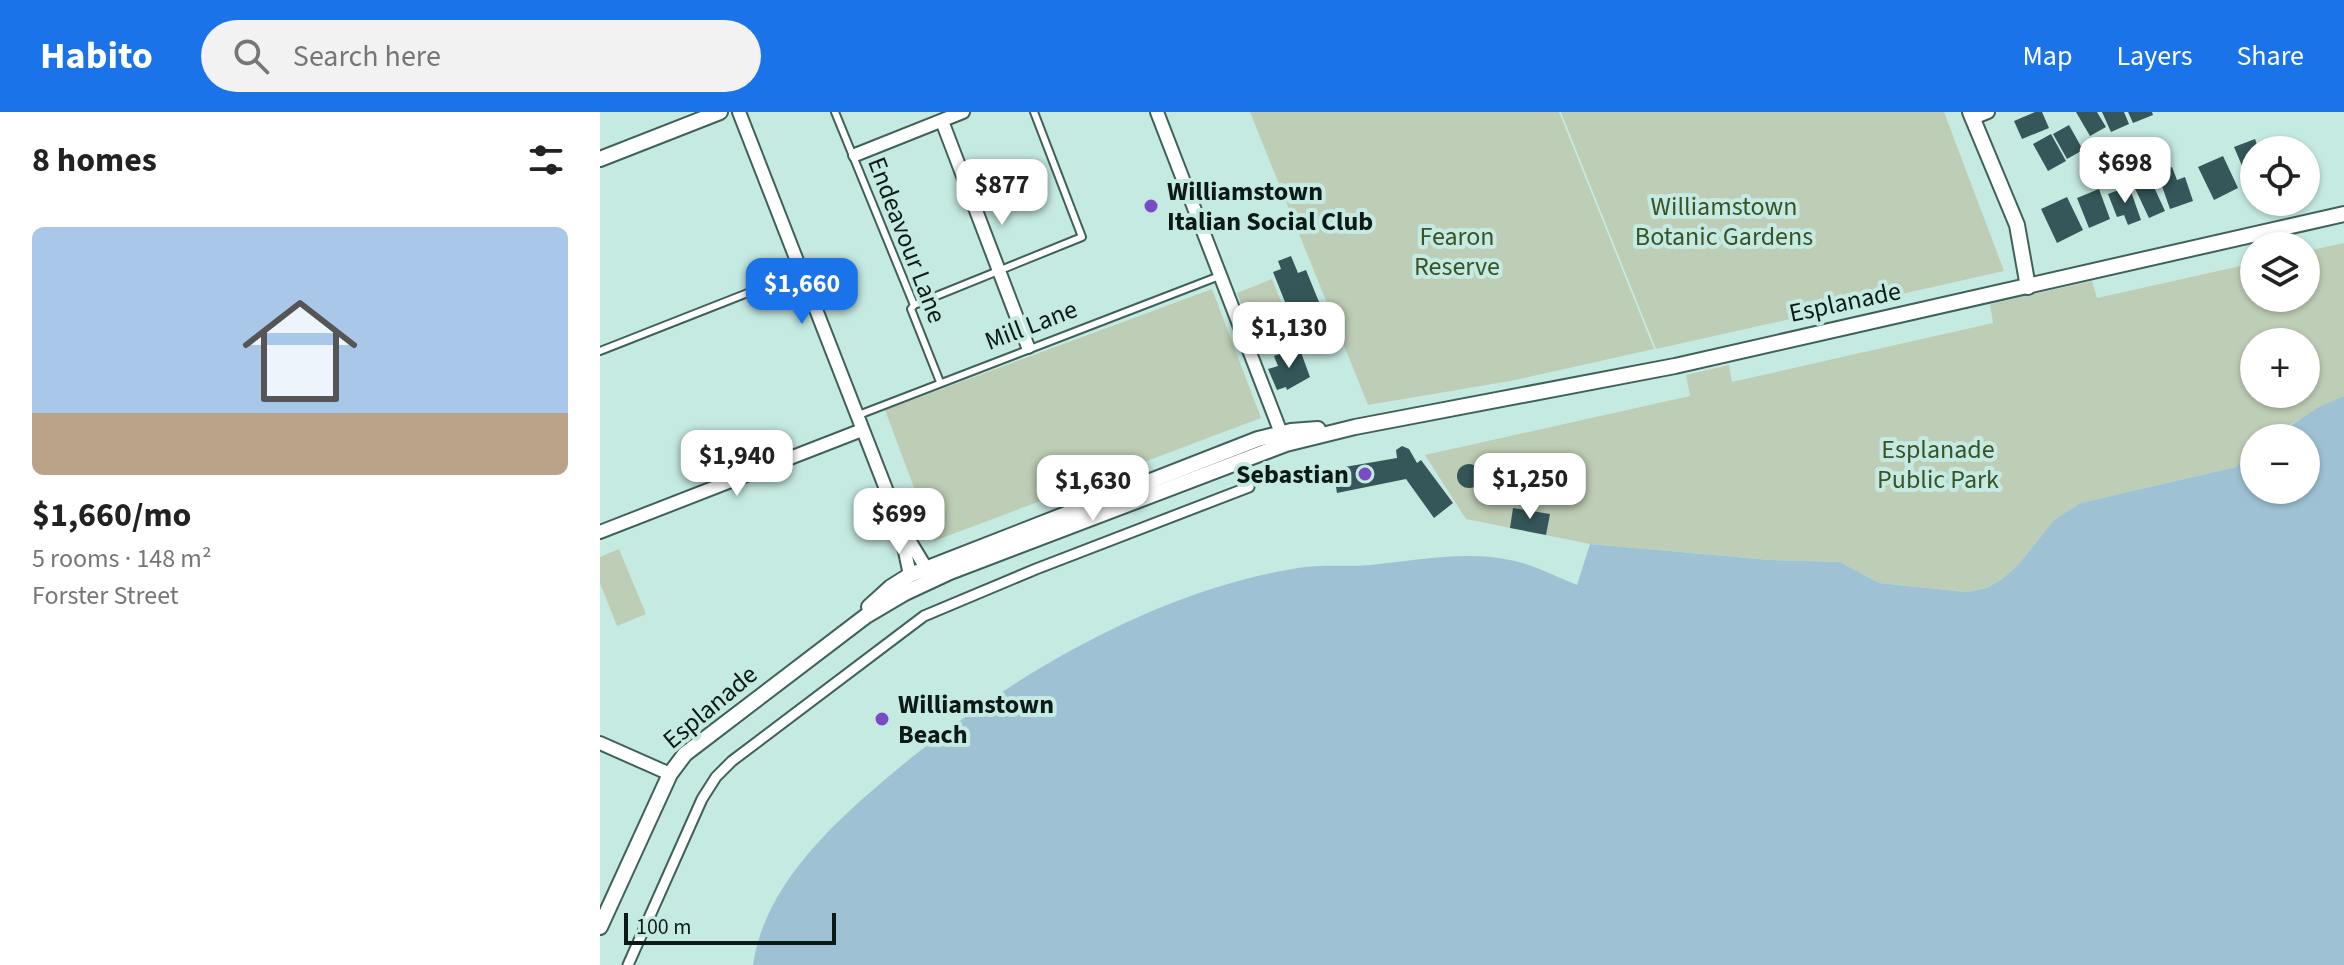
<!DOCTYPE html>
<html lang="en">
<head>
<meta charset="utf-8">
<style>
  body { margin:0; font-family:"Source Sans 3",sans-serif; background:#f2f2f2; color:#222; height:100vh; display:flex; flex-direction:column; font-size:30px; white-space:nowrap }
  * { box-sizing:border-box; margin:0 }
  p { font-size:26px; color:#767676 }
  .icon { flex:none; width:44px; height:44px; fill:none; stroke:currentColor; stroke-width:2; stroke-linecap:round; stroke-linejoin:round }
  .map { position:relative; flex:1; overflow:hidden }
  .details { display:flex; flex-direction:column; background:#fff; width:600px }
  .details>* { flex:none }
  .fabs { position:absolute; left:1640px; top:24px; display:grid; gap:16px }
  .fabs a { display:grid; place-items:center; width:80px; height:80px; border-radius:50%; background:#fff; box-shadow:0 2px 6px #0004; font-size:40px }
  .scale { position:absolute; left:24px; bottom:20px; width:212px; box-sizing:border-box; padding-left:8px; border:4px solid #0c1a17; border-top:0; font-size:22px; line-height:28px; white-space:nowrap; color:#0c1a17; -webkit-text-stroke:6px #c5eae1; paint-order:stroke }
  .price { position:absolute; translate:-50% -68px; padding:0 18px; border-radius:16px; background:#fff; color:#222; font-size:26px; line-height:52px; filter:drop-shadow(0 2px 4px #0008) }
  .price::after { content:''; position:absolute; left:50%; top:48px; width:24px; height:18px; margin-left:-12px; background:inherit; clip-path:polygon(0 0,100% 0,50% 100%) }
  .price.active { background:#1a73e8; color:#fff }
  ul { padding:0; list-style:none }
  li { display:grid; align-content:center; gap:16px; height:424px; padding:0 32px }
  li+li { border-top:2px solid #e0e0e0 }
  li span { display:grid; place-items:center; height:248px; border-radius:12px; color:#555 }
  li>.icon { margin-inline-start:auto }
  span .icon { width:144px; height:144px; fill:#fffc; stroke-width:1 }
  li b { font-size:34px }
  h2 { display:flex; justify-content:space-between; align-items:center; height:96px; padding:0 32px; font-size:34px }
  header { display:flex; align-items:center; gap:48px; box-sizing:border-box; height:112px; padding:0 40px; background:#1a73e8; color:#fff }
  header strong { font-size:38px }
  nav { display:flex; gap:44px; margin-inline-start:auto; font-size:28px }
  .search { width:560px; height:72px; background:#f2f2f2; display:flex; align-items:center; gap:20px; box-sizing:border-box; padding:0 28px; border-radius:44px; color:#767676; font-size:30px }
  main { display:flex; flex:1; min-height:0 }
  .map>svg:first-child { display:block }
</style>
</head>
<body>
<header>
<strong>Habito</strong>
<div class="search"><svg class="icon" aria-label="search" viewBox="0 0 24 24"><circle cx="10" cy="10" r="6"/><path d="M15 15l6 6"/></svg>Search here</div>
<nav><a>Map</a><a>Layers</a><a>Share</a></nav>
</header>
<main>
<section class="details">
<h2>8 homes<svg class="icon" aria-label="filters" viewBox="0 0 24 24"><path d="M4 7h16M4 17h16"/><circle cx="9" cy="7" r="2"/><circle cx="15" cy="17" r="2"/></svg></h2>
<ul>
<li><span style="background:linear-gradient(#a9c7e8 75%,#b9a48a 0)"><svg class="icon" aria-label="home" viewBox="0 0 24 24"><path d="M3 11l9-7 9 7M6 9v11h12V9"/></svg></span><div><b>$1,660/mo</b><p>5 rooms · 148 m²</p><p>Forster Street</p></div></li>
</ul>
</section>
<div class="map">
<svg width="1744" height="853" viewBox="0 0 1744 853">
  <rect width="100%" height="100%" fill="#c5eae1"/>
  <g fill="#becdb5" fill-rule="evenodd">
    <path d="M650,0H959L1054,237L910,269L768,293Z"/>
    <path d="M961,0H1344L1404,159L1056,237Z"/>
    <path d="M1744,131V284L1690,313L1672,326H1654V338L1636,355L1482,391L1454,408L1418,453L1402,467L1387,476L1366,480L1279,471L1240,450L1170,448L990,432L866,407L825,343L1090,284L1086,263L1129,253L1132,270L1393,211L1390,192L1492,169L1497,186L1654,151V186H1706V139ZM1654,230H1706V282H1654Z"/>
    <path d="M672,167L697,229L662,243L637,181Z"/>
    <path d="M612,177L661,306L334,429L285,298Z"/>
    <path d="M19,437L46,502L17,514L0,471V445Z"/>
  </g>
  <path fill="#9ec2d3" d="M1744,284V853H153C164,775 231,713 288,665C400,570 552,479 698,456C722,452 747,455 771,453C819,448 867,438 915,449C936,454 957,465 977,473L990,432L1170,448L1240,450L1279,471L1366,480L1387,476L1402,467L1418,453L1454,408L1481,391L1636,355L1654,338V378H1706V326H1672L1719,295Z"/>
  <g fill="#35575a">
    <path d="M1435,0H1442L1449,16L1422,27L1414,9Z"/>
    <path d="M1476,0H1497L1506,15L1490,24Z"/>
    <path d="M1502,0H1524L1529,12L1511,20Z"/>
    <path d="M1528,0H1552L1553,3L1533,11Z"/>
    <path d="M1469,13L1483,38L1467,47L1453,22Z"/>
    <path d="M1451,22L1466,49L1448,59L1433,32Z"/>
    <path d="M1655,27L1659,38H1654V82L1634,35Z"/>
    <path d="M1623,44L1638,76L1614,88L1598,55Z"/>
    <path d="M1572,55L1577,68L1585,65L1593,89L1570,97L1557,60Z"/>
    <path d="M1547,60L1565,99L1549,106L1531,68Z"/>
    <path d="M1529,74L1541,108L1528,113L1524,103L1517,105L1508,82Z"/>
    <path d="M1499,77L1510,107L1489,116L1477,86Z"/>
    <path d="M1467,85L1483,118L1457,131L1441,97Z"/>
    <path d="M691,144L698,161L706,158L721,195L714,197L718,207L700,214L698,209L693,210L673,160L681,157L678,149Z"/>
    <path d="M699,235L710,265L687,278L686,275L677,278L668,257L678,254L674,244Z"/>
    <path d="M802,334L809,337L817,351L821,348L853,391L834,406L806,367L737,381L733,357L797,346L796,338Z"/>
    <circle cx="869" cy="364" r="12"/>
    <path d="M913,396L950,402L946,423L910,416Z"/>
  </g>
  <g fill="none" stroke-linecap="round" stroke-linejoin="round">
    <g stroke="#40615a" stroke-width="10">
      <g id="service">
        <path d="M235,0L314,193L311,197L340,270"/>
        <path d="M314,193L482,125L434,0"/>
        <path d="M0,239L201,160"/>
        <path d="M256,304L622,163"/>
      </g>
    </g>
    <g stroke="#40615a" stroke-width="13">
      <path id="pedestrian" d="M28,853L102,687L116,665L132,649L324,504L436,457L649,375"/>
    </g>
    <g stroke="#40615a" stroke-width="16">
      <g id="minor">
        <path d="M139,0L300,413L326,456"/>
        <path d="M557,0L681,321"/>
        <path d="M1373,6L1388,0"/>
        <path d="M342,9L428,235"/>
        <path d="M255,43L363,0"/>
        <path d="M300,416L310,463"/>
        <path d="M0,420L262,318"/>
        <path d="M0,631L70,662"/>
      </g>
    </g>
    <g stroke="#40615a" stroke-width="18">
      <g id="tertiary">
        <path d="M1370,0L1417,113L1428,175"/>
        <path d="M0,47L120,0"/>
        <path d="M269,495L291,475L310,463L658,327L691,319L718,317"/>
        <path d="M0,815L70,662L85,642L266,504L305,481L350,460L686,332L755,315L1075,254L1744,102"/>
      </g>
    </g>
    <use href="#service" stroke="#fff" stroke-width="6"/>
    <use href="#pedestrian" stroke="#fff" stroke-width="9"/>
    <use href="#minor" stroke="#fff" stroke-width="12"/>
    <use href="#tertiary" stroke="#fff" stroke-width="14"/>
  </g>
  <g fill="#7a4cc4" stroke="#c5eae1" stroke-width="3">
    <circle cx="551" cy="94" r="8"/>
    <circle cx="765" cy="362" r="8"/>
    <circle cx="282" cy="607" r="8"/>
  </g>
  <g text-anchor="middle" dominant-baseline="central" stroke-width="8" stroke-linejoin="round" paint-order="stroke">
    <g font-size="26" font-weight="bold" fill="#0c1a17" stroke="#c5eae1" text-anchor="start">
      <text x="567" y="79">Williamstown<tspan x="567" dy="30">Italian Social Club</tspan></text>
      <text x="749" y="362" text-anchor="end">Sebastian</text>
      <text x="298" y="592">Williamstown<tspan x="298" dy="30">Beach</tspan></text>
    </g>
    <g font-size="26" fill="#395327" stroke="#c5eae1">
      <text x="1124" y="94">Williamstown<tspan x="1124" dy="30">Botanic Gardens</tspan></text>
      <text x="857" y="124">Fearon<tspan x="857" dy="30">Reserve</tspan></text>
      <text x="1338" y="337">Esplanade<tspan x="1338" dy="30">Public Park</tspan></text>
    </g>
    <g font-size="26" fill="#0c1a17" stroke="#c5eae1">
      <text transform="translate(307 128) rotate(69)">Endeavour Lane</text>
      <text transform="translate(1245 190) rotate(-12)">Esplanade</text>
      <text transform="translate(431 213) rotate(-21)">Mill Lane</text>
      <text transform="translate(110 595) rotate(-40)">Esplanade</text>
    </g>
  </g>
</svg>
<div class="fabs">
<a><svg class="icon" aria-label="locate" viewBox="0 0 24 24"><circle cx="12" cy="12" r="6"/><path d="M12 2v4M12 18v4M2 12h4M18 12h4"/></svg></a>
<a><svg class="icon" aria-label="layers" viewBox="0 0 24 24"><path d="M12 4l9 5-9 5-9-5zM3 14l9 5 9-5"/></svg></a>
<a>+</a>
<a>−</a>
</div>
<div class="scale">100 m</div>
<b class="price" style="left:1525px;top:93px">$698</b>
<b class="price" style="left:402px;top:115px">$877</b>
<b class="price active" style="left:202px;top:214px">$1,660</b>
<b class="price" style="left:689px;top:258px">$1,130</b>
<b class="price" style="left:137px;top:386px">$1,940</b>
<b class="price" style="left:930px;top:409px">$1,250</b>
<b class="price" style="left:493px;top:411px">$1,630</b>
<b class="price" style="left:299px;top:444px">$699</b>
</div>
</main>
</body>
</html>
